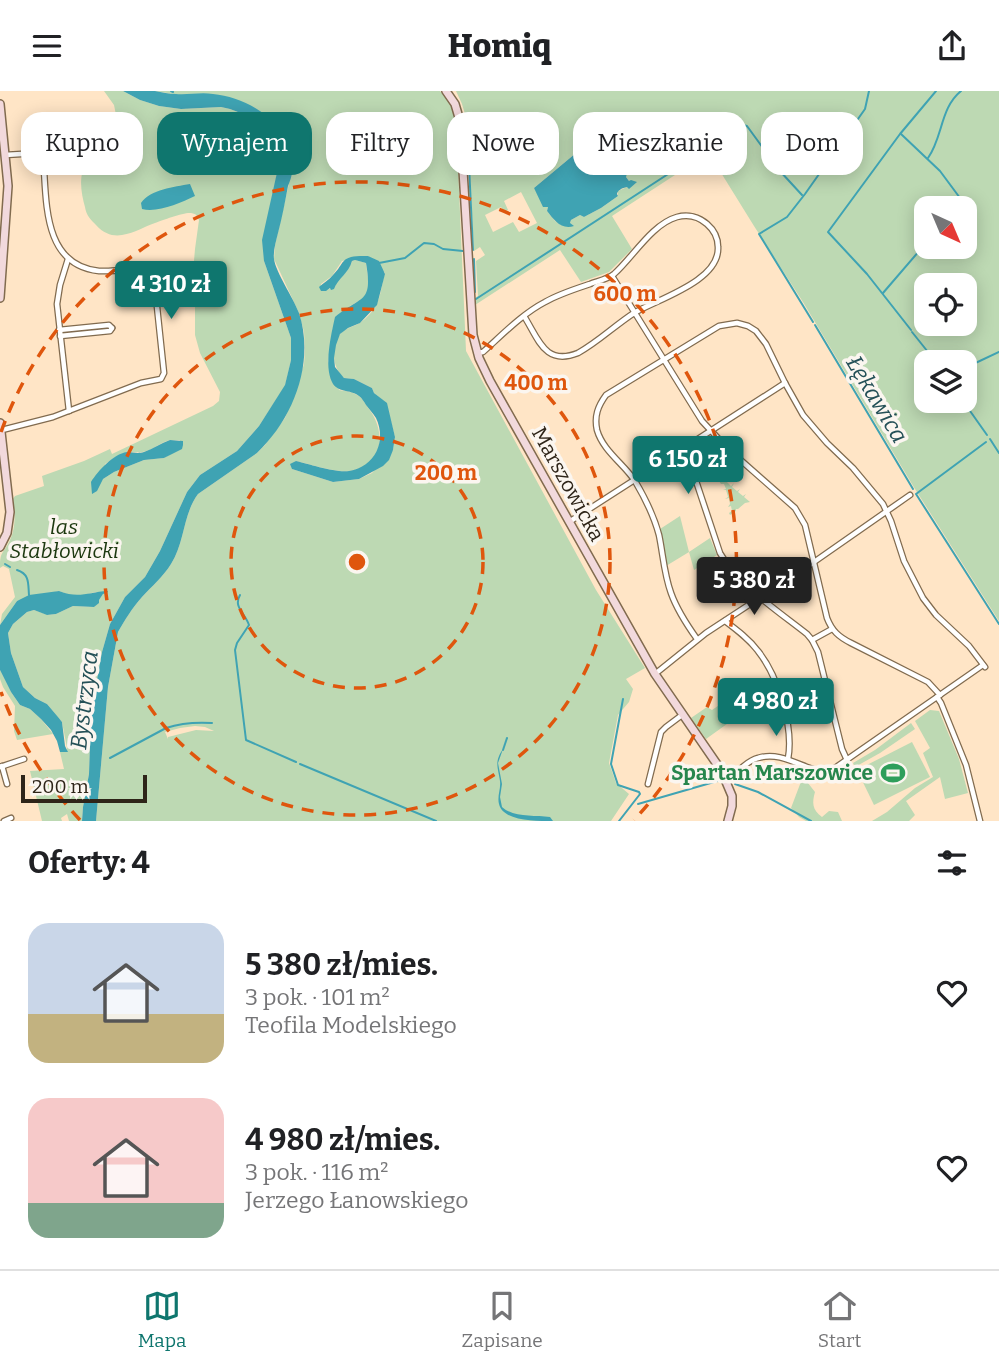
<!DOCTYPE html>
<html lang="pl">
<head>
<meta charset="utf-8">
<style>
  body { margin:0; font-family:Bitter,serif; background:#f2f2f2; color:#202124; height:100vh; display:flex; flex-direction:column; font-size:26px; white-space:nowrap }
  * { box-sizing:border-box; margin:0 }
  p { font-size:23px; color:#757577 }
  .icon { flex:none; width:38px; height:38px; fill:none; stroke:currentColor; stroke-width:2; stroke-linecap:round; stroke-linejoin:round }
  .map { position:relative; height:730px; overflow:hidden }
  .side { display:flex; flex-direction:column; background:#fff; flex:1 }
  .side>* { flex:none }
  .banner { position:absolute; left:21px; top:21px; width:957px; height:63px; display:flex; gap:14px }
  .needle { width:46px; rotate:136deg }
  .buttons { position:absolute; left:914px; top:105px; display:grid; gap:14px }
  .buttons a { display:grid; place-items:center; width:63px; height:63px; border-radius:14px; background:#fff; box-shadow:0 4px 18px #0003; font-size:35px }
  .scale { position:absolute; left:21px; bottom:18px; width:126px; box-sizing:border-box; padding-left:7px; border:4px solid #2e2519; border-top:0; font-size:19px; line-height:24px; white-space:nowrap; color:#2e2519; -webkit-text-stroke:5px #fbf6f0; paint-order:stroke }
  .price { position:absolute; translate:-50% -60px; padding:0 16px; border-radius:7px; background:#0f766e; color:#fff; font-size:23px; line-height:46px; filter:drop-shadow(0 2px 4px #0008) }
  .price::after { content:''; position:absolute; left:50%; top:42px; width:21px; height:16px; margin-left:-10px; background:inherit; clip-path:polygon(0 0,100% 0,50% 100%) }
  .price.active { background:#222; color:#fff }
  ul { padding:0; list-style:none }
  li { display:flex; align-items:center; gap:21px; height:175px; padding:0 28px }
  li span { display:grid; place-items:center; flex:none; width:196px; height:140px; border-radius:21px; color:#555 }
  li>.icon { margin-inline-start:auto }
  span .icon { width:84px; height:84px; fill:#fffc; stroke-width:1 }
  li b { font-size:30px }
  h2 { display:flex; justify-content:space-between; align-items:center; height:84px; padding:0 28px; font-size:30px }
  .tag { padding:0 24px; border-radius:21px; background:#fff; box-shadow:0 4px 18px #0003; font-size:24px; line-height:63px }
  .tag.active { background:#0f766e; color:#fff }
  header { display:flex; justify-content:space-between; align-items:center; height:91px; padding:0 28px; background:#fff; font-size:32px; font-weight:800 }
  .tab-bar { display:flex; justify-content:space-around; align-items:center; height:98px; border-top:2px solid #e0e0e0; background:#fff; font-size:19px; color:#757577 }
  .tab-bar a { display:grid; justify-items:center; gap:4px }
  .tab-bar .active { color:#0f766e }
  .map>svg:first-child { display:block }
</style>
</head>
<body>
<header><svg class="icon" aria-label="menu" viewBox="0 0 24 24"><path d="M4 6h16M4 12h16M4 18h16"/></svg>Homiq<svg class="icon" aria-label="share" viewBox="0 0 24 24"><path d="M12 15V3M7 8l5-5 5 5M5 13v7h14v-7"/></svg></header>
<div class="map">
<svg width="999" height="730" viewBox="0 0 999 730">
  <rect width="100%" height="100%" fill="#ffe5c6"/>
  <g fill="#bdd9b3" fill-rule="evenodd">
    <path d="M104,0H123L140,9L159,15L181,18L221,16L230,18L251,26L268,41L275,53L280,68L270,118L264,170L291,247V269L285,295L259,335L237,360L200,384L187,401L160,460L145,486L125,506L110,533L102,561L91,621L89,683L83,716L82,730H69L67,723L61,727L62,730H42L30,680L64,678L60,661H67V657L62,631L47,613L35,607L23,596L11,562L8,542L13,533L27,521L34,519L48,524L56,523L73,515L94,516L103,503L107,502L96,501L80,505L70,504L59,500L17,510L0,534L2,523L15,506L9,478L3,475L0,477C0,459 3,464 10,449C16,436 15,423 13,408L15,405L44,395L42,385L84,370L110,358L112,363L213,315L219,310L220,301L200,262L195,244V216L191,205L195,158L199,129C197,125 197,123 191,122C184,121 163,129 155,132C135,139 115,155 96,134C91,129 86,124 85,116C82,105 79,91 83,79C89,58 103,41 116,24L114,14ZM170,349H180L177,359L164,367L144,369L114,381L103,388L105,373C111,369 119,363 126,362C134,360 139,363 149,359C156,356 162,351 170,349Z"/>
    <path d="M155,0H440L451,12L456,30L466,260L596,499L645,577L626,588L633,598L629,611L618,624L609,672L616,692L629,703L611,730H96L108,596L118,541C125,529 132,517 142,506C152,495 163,486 171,473C185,451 183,423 198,403L257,362L265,354L285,327L297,296L304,273L305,259L304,241L299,222L274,168L275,154L292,79L290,56L275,33L192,3L179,4ZM368,165L385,182C381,195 381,209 373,219C369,225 362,231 356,234C351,236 345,238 341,242C330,254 332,277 344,287L354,288L372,297L374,302L386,312L395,346L393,359L372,382L359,388L333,391L292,378L296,370C310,373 336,382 349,380C383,375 387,342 369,318C366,314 363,308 359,305C353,301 346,300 339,299L328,270L333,237L350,215L364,207L368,200L369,195L366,172L355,169L352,170C348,184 339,183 335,196C330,197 326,200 321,200V193L332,185L342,170ZM195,635L205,636L214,640L196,639L168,646V648L165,641L180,637Z"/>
    <path d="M456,0H999V530L915,398L803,211L754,135L710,64L675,84L612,125L632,158L609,181L581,191L560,159L475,214V207L478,205L476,170L485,164L480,156L474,160L467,30L462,13ZM625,25L651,64L637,76L639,74L637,71L630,72L626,76V86L629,90L627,96L618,100V105L601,117L584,126L580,124L571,129L570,132L561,134L555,130L547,120L548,116L534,97L576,62L580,53ZM521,101L537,132L519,141L513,131L493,141L485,124L501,116L504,121L508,119L504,110ZM926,117H964V156H926ZM926,194H964V233H926ZM926,271H964V310H926Z"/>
    <path d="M726,385L729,388L727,391L731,395L734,392L732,396L737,400L740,398L738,401L743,405L746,403L744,406L750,411L745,412L738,418H736V420L730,424L729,422L732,420L731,415L728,416L730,413L729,407L725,408L728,406L726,399H723L726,398L724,393H721L719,390Z"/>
    <path d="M680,425L689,461L710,447L717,464L694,479L689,461L666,475L660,438Z"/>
    <path d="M0,579L11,601L20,614L30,618L41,628L53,643L17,649L14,640L15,615L3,596L0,588Z"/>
    <path d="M743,598L748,606L759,610L706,648L691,627L707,616L712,619Z"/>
    <path d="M930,619L939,620L959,668L968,702L945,708L940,686L906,710L915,724L909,730H872L887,721L915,697L933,686L923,662L930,657L915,630Z"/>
    <path d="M911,632L915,638L880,662L855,676L853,672L875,659Z"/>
    <path d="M912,651L930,686L874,714L857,679Z"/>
    <path d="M804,687L815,701C812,711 812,719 822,726L829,720L838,721L842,730H806L799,726L791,717L802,688Z"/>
  </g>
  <g fill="#3fa3b3">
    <path d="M123,0C133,0 145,0 155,0C162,1 169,3 176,3C188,4 201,1 213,3C252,7 296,36 292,80C292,85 290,90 288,95C285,111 282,127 278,142C276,150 273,160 274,168C276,182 293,206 299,222C315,271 294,327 257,362L198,403C183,423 185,451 171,473C163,486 152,495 142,506C132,517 125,529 118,541L108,596L96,730H82L83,716L89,683L91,621L102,561L110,533L125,506L145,486L160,460L187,401L200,384L237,360L259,335L285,294L291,269V247L264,170L262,149L280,68L275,53L268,41L251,26L230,18L221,16L181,18L159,15L140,9Z"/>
    <path d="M626,25L656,73L649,75L646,82H642L637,76L639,74L637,72H630L626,76L628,79L626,86L629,90L631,89L637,91L629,98L627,96C622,97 618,99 617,103L618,105L601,117L584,126L580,124L571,129L570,132L574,135C561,139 554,129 547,120L548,116H543L534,97L576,62L580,53Z"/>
    <path d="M190,93L195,105C180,112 158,122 142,118L141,112C151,98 174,96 190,93Z"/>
    <path d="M360,165H368L379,170L385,183L377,214L360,232L348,237L340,243L336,254L334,267L335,276L344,287L354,288L372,297L374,302L387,312L395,346L393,359L389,369L383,375L359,388L333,391L292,378L290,373L296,370C309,373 336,382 349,380C375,376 387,350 376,327C373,322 369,318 366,314C364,311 362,307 359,305C350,298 337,302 332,291C324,274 331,244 335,226C362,204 373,213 366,172L355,169L352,170C349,182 338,187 334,198L331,199L330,197L326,200H321L319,196C323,192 329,189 333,184C345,172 340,166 360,165Z"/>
    <path d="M170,349L183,350V354L182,358L164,367L144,369L114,381L103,388L97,400L92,403L91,391C98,380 113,363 127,361C133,361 137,363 144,361C153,358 161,352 170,349Z"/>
    <path d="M59,500C79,508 88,501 108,500L107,502L103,503L99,509V512L94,516L73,515L56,523L47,524L34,519L27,521L13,533L8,542L11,562L23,596L35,607L47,613L58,626L62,631L65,655L68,661H60L57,650L51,639L41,628L30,618L20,614L11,601L0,579V534L17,510L29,504Z"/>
    <path d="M503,658L498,672L502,693L500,706L502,716C514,727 534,724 550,726L553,730C535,730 503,730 499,713C497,705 501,698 500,690C498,676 494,671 503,658Z"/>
  </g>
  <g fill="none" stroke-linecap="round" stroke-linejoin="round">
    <g stroke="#3fa3b3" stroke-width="2">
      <path d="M171,0L173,1"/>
      <path d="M901,43L940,80L960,107L952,117"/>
      <path d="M468,53L473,159"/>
      <path d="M709,56L743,34L747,35L779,79L802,104"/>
      <path d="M928,67C943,46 940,17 961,0"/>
      <path d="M474,168L475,201"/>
      <path d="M379,172L405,167L424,152L434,153L443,158L463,160"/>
      <path d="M883,202L926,152"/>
      <path d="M476,208L705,59"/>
      <path d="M813,231L759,143L787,126L805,103L865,18L869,0"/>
      <path d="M815,234L913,398"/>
      <path d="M911,239L867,183L828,141L900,43L936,0"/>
      <path d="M912,241L936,271"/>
      <path d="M967,276L999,261"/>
      <path d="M963,310L987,344"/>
      <path d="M990,348L999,362"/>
      <path d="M986,351L916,403L999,533"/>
      <path d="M5,473L10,476"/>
      <path d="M17,479C30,483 28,493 29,504"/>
      <path d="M240,504C233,516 245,522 249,534L237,552L235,559L246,649L296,671"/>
      <path d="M503,659L507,647"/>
      <path d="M110,667L166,637C181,632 196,631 212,632"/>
      <path d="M300,673L436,730"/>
      <path d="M735,693L758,701L811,730"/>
      <path d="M638,713L721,689"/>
      <path d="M619,730L640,703L639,701L618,694L611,673L623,608"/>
    </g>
    <g stroke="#816b4f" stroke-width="7">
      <g id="street">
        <path d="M68,168L60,194L57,213L69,320"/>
        <path d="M612,185L702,330L728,358L795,417L805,434L827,527C832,540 839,546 851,552L928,591L940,604"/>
        <path d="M59,239L109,234L112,237"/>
        <path d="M60,245L110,240L112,237"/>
        <path d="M477,262L483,261C502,244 522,223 545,211C559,203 575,198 590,193C598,190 608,188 614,183C633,166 652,133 677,126C688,123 699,126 707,133C714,139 718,147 718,156C720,190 658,208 634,222C614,235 598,251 578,262C545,275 539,249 524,225"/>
        <path d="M2,339L53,326L141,292L161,288L164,282L153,178L148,176C132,177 115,181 99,180C41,174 47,107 43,65L38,62L5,64"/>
        <path d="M685,357L720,462C738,494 778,520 807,543L812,549L818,561L842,658L847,669"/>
        <path d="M693,381L728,358"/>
        <path d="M569,431L785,292"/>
        <path d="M725,530C737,539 749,548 758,560C778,585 794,636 788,668"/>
        <path d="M697,548C687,534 677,519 671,502C664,483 663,463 659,444C654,425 645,407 635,390C624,373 603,360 597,339C594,325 598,315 606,304L719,235L737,232L748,235L756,240L766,253L785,292L803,324L827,352L853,377L883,413L891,430L904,470L923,507L936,524L969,555L985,576"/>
        <path d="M812,549L832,538"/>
        <path d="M655,583L706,542L814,471L910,404"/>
        <path d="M937,606L941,612L966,674L980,730"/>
        <path d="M2,675L7,693"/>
        <path d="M0,676L24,668"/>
        <path d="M726,688C738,683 745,670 758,667C786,658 811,686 832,679L983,574"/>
        <path d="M648,693L661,641L666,636L682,624"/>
        <path d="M4,730L11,727"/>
      </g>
    </g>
    <g stroke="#816b4f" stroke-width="10">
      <g id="secondary">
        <path d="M446,0L455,13L460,30L473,244L479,267L490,290L655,583L721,679L732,705V715L728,730"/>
        <path d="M0,13L8,95L0,207"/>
        <path d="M0,332L10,421L7,442L0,456"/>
      </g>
    </g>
    <use href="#street" stroke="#fff" stroke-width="4.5"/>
    <use href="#secondary" stroke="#f2d9dc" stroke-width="7"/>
  </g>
  <g fill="none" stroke="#df560d" stroke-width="3.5" stroke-dasharray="12 9">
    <circle cx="357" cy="471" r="126"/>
    <circle cx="357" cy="471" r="253"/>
    <path d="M80 729A379 379 0 0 1 1 601M1 341A379 379 0 1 1 634 729"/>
  </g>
  <defs>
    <g id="stadium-bare" transform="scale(1.89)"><path d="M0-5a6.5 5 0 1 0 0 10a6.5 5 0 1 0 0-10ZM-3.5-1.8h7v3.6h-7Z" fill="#2e9e5b" stroke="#fbf6f0" stroke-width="2.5" paint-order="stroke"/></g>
  </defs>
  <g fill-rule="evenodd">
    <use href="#stadium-bare" x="893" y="682"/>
  </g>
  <g text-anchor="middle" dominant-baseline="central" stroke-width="7" stroke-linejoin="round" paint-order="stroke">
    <g font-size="21" fill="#2e2519" stroke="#fbf6f0">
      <text transform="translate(568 393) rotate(61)">Marszowicka</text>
    </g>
    <g font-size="21" font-style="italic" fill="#1c380f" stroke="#fbf6f0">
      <text x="64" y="436">las<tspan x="64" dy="24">Stabłowicki</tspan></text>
    </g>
    <g font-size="21" font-weight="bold" fill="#27864d" stroke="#fbf6f0" text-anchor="end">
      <text x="873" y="682">Spartan Marszowice</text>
    </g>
    <g font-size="23" font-style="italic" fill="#245057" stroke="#fbf6f0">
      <text transform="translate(877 308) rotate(59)">Łękawica</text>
      <text transform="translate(84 609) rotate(-83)">Bystrzyca</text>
    </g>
  </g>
  <circle cx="357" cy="471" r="10" fill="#df560d" stroke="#fbf6f0" stroke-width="3.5"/>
  <g font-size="21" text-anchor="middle" font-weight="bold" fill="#df560d" stroke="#fbf6f0" stroke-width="7" stroke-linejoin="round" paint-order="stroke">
    <text x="625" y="210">600 m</text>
    <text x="536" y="299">400 m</text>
    <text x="446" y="389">200 m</text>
  </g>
</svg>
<div class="buttons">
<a><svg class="needle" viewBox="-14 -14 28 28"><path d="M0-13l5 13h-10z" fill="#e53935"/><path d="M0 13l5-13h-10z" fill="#757577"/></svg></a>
<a><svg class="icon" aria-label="locate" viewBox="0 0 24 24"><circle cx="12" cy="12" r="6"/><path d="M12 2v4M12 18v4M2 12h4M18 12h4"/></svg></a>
<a><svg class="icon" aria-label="layers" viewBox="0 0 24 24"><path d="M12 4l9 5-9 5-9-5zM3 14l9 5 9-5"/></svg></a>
</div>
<div class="scale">200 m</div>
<b class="price" style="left:171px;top:230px">4 310 zł</b>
<b class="price" style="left:688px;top:405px">6 150 zł</b>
<b class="price active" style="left:754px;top:526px">5 380 zł</b>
<b class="price" style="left:776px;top:647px">4 980 zł</b>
<div class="banner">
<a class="tag">Kupno</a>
<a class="tag active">Wynajem</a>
<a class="tag">Filtry</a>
<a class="tag">Nowe</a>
<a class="tag">Mieszkanie</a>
<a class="tag">Dom</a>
</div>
</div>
<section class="side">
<h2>Oferty: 4<svg class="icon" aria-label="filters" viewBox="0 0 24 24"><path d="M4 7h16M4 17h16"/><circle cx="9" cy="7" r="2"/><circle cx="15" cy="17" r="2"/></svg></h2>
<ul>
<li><span style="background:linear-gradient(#c9d6e8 65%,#c2b280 0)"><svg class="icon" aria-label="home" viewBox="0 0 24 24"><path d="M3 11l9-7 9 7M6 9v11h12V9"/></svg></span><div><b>5 380 zł/mies.</b><p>3 pok. · 101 m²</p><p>Teofila Modelskiego</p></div><svg class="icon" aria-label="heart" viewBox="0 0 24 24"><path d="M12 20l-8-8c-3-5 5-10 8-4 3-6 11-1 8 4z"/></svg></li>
<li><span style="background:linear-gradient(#f6c9c9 75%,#7fa58c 0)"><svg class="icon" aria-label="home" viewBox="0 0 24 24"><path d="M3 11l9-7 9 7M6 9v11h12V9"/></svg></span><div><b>4 980 zł/mies.</b><p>3 pok. · 116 m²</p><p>Jerzego Łanowskiego</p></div><svg class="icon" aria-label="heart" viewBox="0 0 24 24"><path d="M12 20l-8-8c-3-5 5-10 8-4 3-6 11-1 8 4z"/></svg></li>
</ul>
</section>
<nav class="tab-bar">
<a class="active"><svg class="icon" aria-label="map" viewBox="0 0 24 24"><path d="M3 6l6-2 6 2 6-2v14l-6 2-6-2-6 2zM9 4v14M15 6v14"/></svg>Mapa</a>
<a><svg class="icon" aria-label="saved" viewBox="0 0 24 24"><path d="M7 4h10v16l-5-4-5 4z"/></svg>Zapisane</a>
<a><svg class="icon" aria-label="home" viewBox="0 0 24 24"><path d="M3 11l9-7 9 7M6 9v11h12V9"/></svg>Start</a>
</nav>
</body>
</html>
